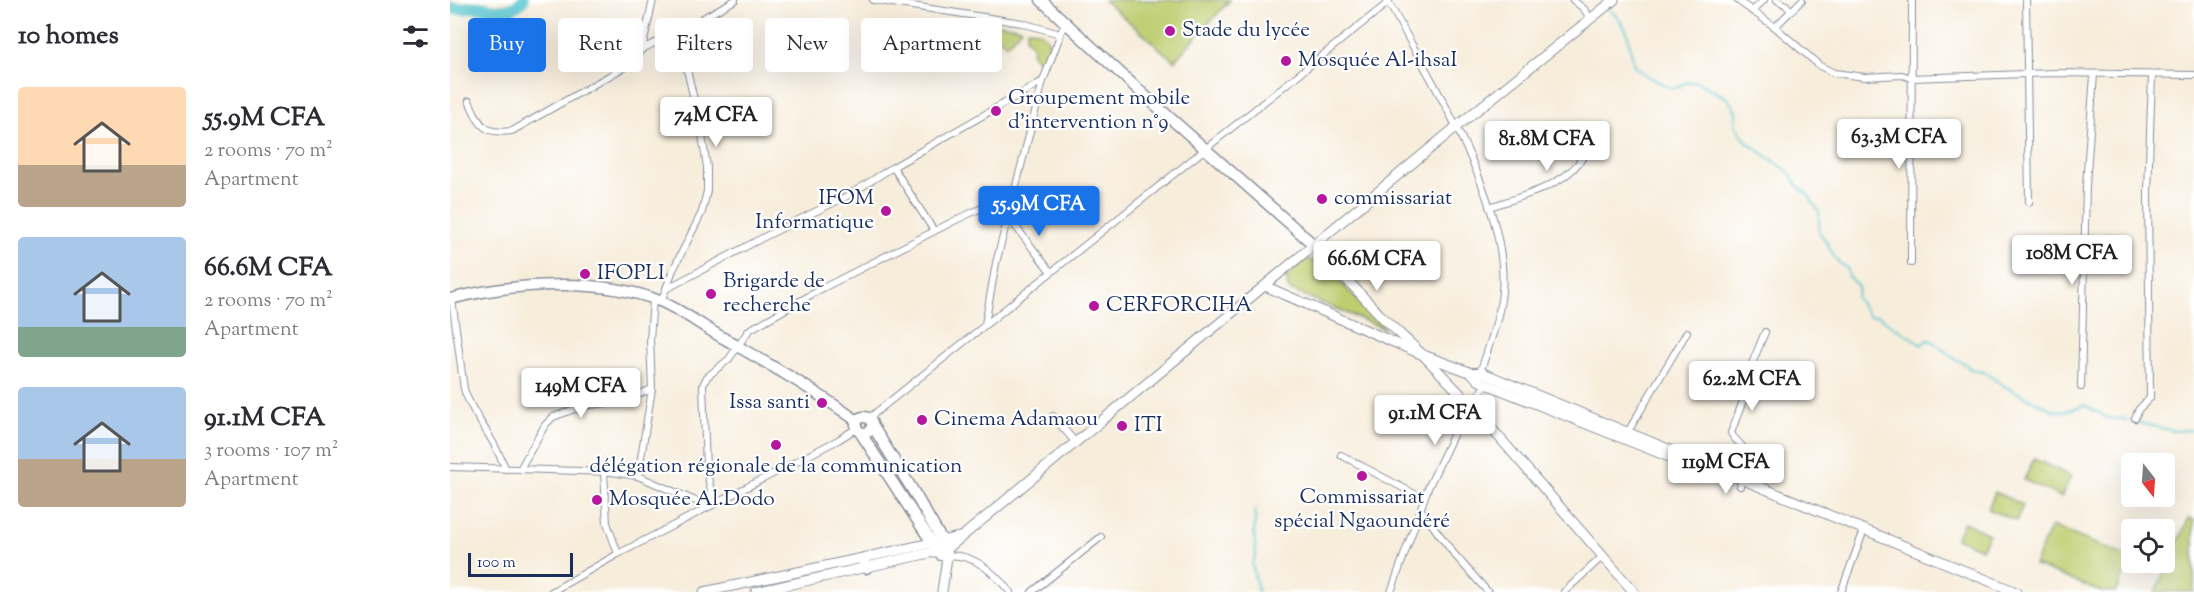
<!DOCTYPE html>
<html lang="en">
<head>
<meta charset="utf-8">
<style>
  body { margin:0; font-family:"Sorts Mill Goudy",serif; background:#f2f2f3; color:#2b2b33; height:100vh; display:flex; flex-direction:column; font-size:22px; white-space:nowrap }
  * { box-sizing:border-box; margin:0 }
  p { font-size:20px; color:#7c7c81 }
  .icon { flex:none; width:33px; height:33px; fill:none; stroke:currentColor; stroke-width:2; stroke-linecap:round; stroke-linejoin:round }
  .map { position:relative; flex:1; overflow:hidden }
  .side { display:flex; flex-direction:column; background:#fff; width:450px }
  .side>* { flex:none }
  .banner { position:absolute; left:18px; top:18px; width:570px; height:54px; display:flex; gap:12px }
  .needle { width:39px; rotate:163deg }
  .controls { position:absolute; left:1671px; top:453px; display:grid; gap:12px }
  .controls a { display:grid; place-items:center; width:54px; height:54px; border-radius:6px; background:#fff; box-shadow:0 6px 24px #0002; font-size:30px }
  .scale { position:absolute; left:18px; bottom:15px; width:105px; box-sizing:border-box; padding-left:6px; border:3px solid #1b2f5e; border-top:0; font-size:16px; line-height:21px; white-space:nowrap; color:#1b2f5e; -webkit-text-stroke:4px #fff; paint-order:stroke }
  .price { position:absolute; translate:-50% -51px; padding:0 14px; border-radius:6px; background:#fff; color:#222; font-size:20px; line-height:39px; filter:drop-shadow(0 2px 3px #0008) }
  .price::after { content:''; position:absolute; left:50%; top:36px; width:18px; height:14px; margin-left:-9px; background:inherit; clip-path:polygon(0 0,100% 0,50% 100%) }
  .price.on { background:#1a73e8; color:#fff }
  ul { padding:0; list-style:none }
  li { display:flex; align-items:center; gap:18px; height:150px; padding:0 18px }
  li span { display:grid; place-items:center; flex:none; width:168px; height:120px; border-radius:6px; color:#555 }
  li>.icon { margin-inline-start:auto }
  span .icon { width:72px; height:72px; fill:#fffc; stroke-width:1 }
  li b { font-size:26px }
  h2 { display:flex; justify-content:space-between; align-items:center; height:72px; padding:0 18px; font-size:26px }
  .chip { padding:0 21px; border-radius:6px; background:#fff; box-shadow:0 6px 24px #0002; font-size:21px; line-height:54px }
  .chip.on { background:#1a73e8; color:#fff }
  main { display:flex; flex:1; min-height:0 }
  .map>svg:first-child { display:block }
</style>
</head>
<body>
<main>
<section class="side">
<h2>10 homes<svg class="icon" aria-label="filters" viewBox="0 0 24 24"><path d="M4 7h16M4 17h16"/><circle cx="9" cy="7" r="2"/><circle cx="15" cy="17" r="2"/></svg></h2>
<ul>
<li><span style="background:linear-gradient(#ffd9b3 65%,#b9a48a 0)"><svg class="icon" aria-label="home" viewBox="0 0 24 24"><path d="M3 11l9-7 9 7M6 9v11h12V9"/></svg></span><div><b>55.9M CFA</b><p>2 rooms · 70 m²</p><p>Apartment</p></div></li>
<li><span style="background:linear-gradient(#a9c7e8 75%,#7fa58c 0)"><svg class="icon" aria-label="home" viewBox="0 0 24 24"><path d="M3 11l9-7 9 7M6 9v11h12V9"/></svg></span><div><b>66.6M CFA</b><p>2 rooms · 70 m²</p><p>Apartment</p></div></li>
<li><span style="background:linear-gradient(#a9c7e8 60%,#b9a48a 0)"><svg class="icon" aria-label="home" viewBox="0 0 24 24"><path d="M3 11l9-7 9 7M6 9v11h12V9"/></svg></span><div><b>91.1M CFA</b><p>3 rooms · 107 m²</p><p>Apartment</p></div></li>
</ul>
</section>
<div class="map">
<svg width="1744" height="592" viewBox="0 0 1744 592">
  <rect width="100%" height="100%" fill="#fff"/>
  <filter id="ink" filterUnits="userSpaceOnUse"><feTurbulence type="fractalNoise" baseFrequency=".0167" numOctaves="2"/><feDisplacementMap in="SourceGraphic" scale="12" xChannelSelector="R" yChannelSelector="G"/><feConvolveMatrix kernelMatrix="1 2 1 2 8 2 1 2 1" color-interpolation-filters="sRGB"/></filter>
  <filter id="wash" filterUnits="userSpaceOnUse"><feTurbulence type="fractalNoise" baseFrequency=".008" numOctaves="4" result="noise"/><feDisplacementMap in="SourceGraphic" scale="24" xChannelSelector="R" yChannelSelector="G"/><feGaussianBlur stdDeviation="1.35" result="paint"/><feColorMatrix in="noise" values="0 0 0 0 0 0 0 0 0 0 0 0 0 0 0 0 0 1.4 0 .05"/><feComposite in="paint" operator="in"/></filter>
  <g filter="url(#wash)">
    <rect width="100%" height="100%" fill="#f7eddb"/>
    <g fill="#bdcd70" stroke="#6c7e67" stroke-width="1.5">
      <path d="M654,0H780L724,61Z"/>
      <path d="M541,22L572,28L557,45L537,27L536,24Z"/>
      <path d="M577,29C601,31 603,43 594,64L582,55L583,47L576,38Z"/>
      <path d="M856,259L873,264L935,329L838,289L836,277Z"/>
      <path d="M1584,459L1621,476L1611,497L1574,480Z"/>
      <path d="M1545,492L1573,505L1566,521L1538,509Z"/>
      <path d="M1739,518L1744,520V592H1705Z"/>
      <path d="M1514,522L1539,534L1531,549L1506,538Z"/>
      <path d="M1601,526L1681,558L1666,592H1651L1584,565Z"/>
    </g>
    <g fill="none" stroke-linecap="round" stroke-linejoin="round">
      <g stroke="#5bc8d2" stroke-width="2">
        <path d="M1158,9L1167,16L1177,32L1184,66L1197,76L1221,88H1226L1237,82H1247L1277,98L1286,111L1285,125L1297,142L1339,172L1348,186L1359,196L1369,212V233C1382,243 1380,261 1397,268L1399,277C1406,285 1412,286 1406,297L1418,315L1421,316H1429C1442,328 1458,333 1471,345L1478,340L1482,341L1506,360L1514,363L1522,370L1534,372L1554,386L1605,411L1614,412L1634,405L1658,418L1673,419L1724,431L1744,430"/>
        <path d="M806,509L804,532L806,556L802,563L808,592"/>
      </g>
      <path stroke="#5bc8d2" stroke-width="12" d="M0,8L14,9C29,0 55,22 73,0"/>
    </g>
  </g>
  <g filter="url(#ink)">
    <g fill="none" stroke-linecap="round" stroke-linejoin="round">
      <g stroke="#898e9c" stroke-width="8">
        <g id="street">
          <path d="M423,0L572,23L610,34"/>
          <path d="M1123,0L1134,9L1140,18"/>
          <path d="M1287,0L1325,27L1370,66L1384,73L1415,77L1452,75L1461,78L1603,73L1744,75"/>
          <path d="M1327,0L1336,5L1341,11"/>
          <path d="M1576,0L1579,202"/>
          <path d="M938,1C979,79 1060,201 1052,292C1049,321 1038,348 1029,376"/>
          <path d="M1302,11L1314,0"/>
          <path d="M1325,27L1352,0"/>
          <path d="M192,49L203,0"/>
          <path d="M19,101C30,125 33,135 62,131L180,64L192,49L228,32"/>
          <path d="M443,167L484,231"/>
          <path d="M1039,207C1066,198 1100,190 1121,171C1130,163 1143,144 1152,134"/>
          <path d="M559,218L601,272"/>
          <path d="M1461,263L1462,0"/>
          <path d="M216,289L316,236L399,195L443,167L593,81"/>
          <path d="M2,299L14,389C21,411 31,421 41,439C47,449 51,459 56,469"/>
          <path d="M211,302L223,270L252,212L257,191V167L251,129L228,32L285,0"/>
          <path d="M535,324L546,263L593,81L615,22"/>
          <path d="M1631,387L1636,186L1644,74"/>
          <path d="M603,416L625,442"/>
          <path d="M419,418L939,2"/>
          <path d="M1685,418L1689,409L1700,398L1698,192L1702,75"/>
          <path d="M1176,435L1237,332"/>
          <path d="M891,455L974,499"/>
          <path d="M0,467L161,472L188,476L257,506"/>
          <path d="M70,469L95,425L103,417L133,406L171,401L202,389"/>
          <path d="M154,472L157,523L168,554"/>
          <path d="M188,476L202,389L200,340L203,299"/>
          <path d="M1290,486C1295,475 1300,460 1293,448C1290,442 1284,440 1281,433L1294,398V383L1315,332"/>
          <path d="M264,503L256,469L253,385L257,377L279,359L299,330L373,288L506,220L566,192"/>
          <path d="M971,510L1004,554L1038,592"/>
          <path d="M490,557C520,550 542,570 560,592"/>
          <path d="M101,592L168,554L388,440L407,428"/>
          <path d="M582,592L651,537"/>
          <path d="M941,592L978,488L1007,427L1036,384"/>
          <path d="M1114,592L1153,556"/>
          <path d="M1391,592L1414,530"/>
        </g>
      </g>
      <g stroke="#898e9c" stroke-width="11">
        <g id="secondary">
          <path d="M864,245L934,319L973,355L1022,406L1184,592"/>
          <path d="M815,286L973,355L1022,373L1030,372L1038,375L1566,592"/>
          <path d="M1022,373L1028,380L1036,384L1237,464"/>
          <path d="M254,592L510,537"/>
          <path d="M306,592L497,549L1006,127L1164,0"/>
          <path d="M492,592C493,581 498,559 497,549"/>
        </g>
      </g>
      <g stroke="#898e9c" stroke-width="13">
        <g id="primary">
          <path d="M591,0L693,94L864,245"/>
          <path d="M0,299C61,283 152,277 212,302C235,312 253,327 275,339C320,365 365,390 407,421"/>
          <circle cx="414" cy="425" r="8"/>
          <path d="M422,425L462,489L497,549"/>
          <path d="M410,432L488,552"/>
          <path d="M413,559L416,568"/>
        </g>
      </g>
      <use href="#street" stroke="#fff" stroke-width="6"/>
      <use href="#secondary" stroke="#fff" stroke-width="9"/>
      <use href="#primary" stroke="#fff" stroke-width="10"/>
    </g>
  </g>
  <g fill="#b5179e" stroke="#fff" stroke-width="2">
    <circle cx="720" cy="31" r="6"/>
    <circle cx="836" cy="61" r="6"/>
    <circle cx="546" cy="111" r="6"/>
    <circle cx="872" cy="199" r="6"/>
    <circle cx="436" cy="211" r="6"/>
    <circle cx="135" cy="274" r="6"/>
    <circle cx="261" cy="294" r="6"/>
    <circle cx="644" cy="306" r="6"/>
    <circle cx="372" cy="403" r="6"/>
    <circle cx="472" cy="420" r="6"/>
    <circle cx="672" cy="426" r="6"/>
    <circle cx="326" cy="445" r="6"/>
    <circle cx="912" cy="476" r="6"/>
    <circle cx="147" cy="500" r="6"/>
  </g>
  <g text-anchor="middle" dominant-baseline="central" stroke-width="4.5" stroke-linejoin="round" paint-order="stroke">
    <g font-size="21" fill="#1b2f5e" stroke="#fff" text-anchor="start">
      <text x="732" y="31">Stade du lycée</text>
      <text x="848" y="61">Mosquée Al-ihsaI</text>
      <text x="558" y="99">Groupement mobile<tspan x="558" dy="24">d'intervention n°9</tspan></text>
      <text x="424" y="199" text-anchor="end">IFOM<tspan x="424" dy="24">Informatique</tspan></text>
      <text x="884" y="199">commissariat</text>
      <text x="147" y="274">IFOPLI</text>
      <text x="273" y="282">Brigarde de<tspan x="273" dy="24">recherche</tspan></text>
      <text x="656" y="306">CERFORCIHA</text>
      <text x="360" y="403" text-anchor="end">Issa santi</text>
      <text x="484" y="420">Cinema Adamaou</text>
      <text x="684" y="426">ITI</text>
      <text x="326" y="467" text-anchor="middle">délégation régionale de la communication</text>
      <text x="912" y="498" text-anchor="middle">Commissariat<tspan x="912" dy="24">spécial Ngaoundéré</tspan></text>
      <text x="159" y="500">Mosquée Al.Dodo</text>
    </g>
  </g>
</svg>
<div class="controls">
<a><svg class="needle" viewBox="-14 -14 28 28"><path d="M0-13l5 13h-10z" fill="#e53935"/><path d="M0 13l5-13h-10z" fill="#7c7c81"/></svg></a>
<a><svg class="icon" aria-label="locate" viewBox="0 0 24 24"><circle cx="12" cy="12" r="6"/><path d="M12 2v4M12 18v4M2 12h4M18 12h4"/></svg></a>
</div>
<div class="scale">100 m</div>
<b class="price" style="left:266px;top:148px">74M CFA</b>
<b class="price" style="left:1449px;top:170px">63.3M CFA</b>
<b class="price" style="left:1097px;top:172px">81.8M CFA</b>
<b class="price on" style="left:589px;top:237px">55.9M CFA</b>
<b class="price" style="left:1622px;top:286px">108M CFA</b>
<b class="price" style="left:927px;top:292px">66.6M CFA</b>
<b class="price" style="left:1302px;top:412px">62.2M CFA</b>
<b class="price" style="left:131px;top:419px">149M CFA</b>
<b class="price" style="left:985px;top:446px">91.1M CFA</b>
<b class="price" style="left:1276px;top:495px">119M CFA</b>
<div class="banner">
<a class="chip on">Buy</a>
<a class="chip">Rent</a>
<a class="chip">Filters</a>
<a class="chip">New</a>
<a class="chip">Apartment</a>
</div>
</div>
</main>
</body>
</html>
